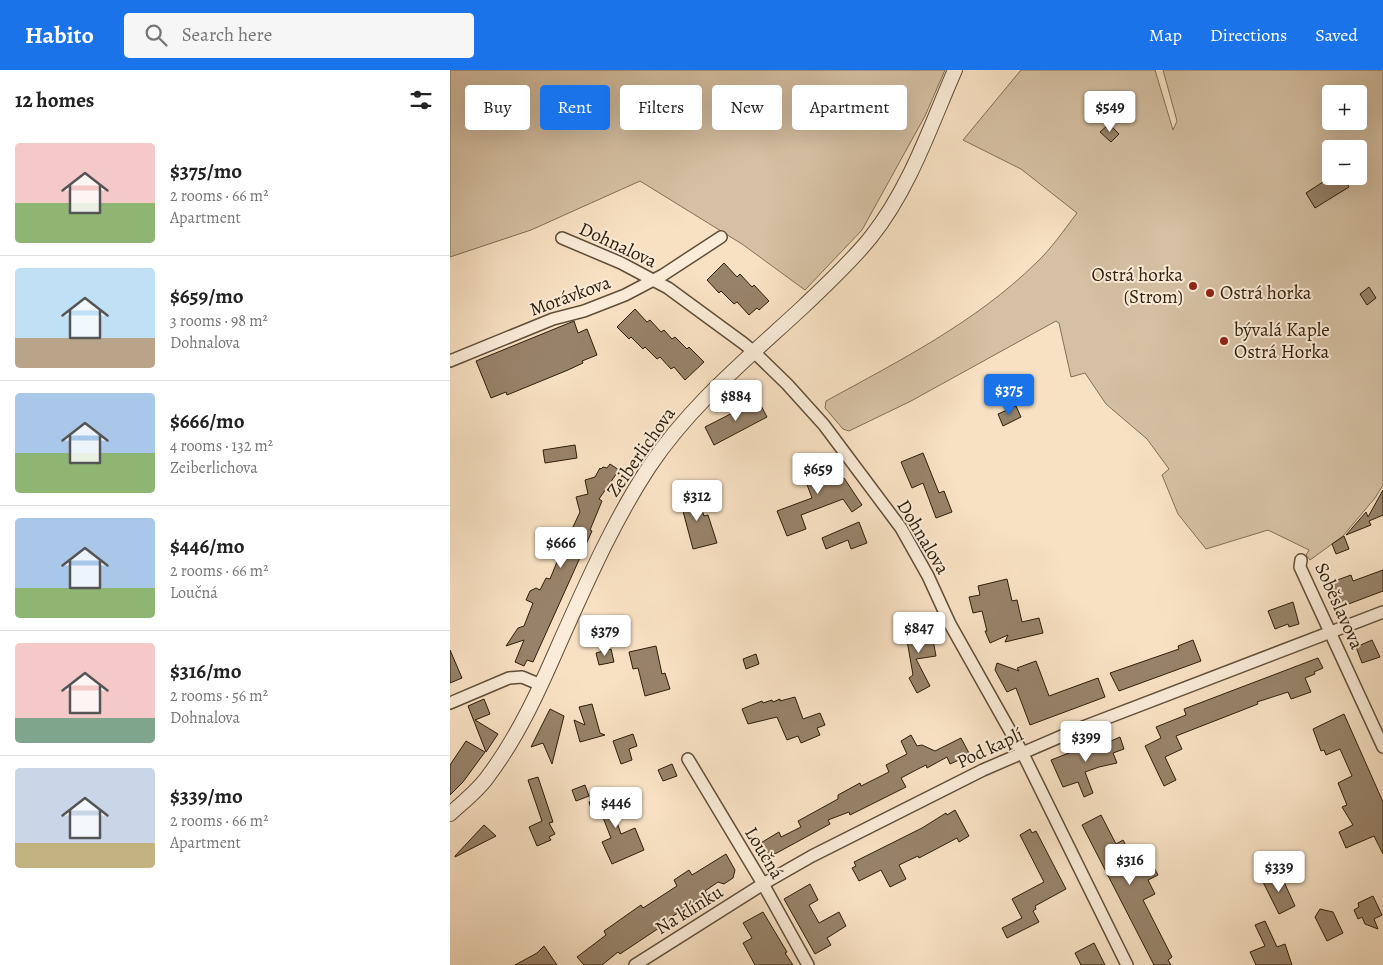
<!DOCTYPE html>
<html lang="en">
<head>
<meta charset="utf-8">
<style>
  body { margin:0; font-family:Alegreya,serif; background:#f6f6f6; color:#222; height:100vh; display:flex; flex-direction:column; font-size:19px; white-space:nowrap }
  * { box-sizing:border-box; margin:0 }
  p { font-size:16px; color:#767676 }
  .icon { flex:none; width:28px; height:28px; fill:none; stroke:currentColor; stroke-width:2; stroke-linecap:round; stroke-linejoin:round }
  .map { position:relative; flex:1; overflow:hidden }
  .details { display:flex; flex-direction:column; background:#fff; width:450px }
  .details>* { flex:none }
  .guide { position:absolute; left:15px; top:15px; width:475px; height:45px; display:flex; gap:10px }
  .tools { position:absolute; left:872px; top:15px; display:grid; gap:10px }
  .tools a { display:grid; place-items:center; width:45px; height:45px; border-radius:5px; background:#fff; box-shadow:0 5px 20px #0002; font-size:25px }
  .price { position:absolute; translate:-50% -42px; padding:0 11px; border-radius:5px; background:#fff; color:#222; font-size:16px; line-height:32px; filter:drop-shadow(0 1px 2px #0008) }
  .price::after { content:''; position:absolute; left:50%; top:30px; width:15px; height:11px; margin-left:-8px; background:inherit; clip-path:polygon(0 0,100% 0,50% 100%) }
  .price.current { background:#1a73e8; color:#fff }
  ul { padding:0; list-style:none }
  li { display:flex; align-items:center; gap:15px; height:125px; padding:0 15px }
  li+li { border-top:1px solid #e0e0e0 }
  li span { display:grid; place-items:center; flex:none; width:140px; height:100px; border-radius:5px; color:#555 }
  li>.icon { margin-inline-start:auto }
  span .icon { width:60px; height:60px; fill:#fffc; stroke-width:1 }
  li b { font-size:21px }
  h2 { display:flex; justify-content:space-between; align-items:center; height:60px; padding:0 15px; font-size:21px }
  .pill { padding:0 18px; border-radius:5px; background:#fff; box-shadow:0 5px 20px #0002; font-size:18px; line-height:45px }
  .pill.current { background:#1a73e8; color:#fff }
  header { display:flex; align-items:center; gap:30px; box-sizing:border-box; height:70px; padding:0 25px; background:#1a73e8; color:#fff }
  header strong { font-size:24px }
  nav { display:flex; gap:28px; margin-inline-start:auto; font-size:18px }
  .search { width:350px; height:45px; background:#f6f6f6; display:flex; align-items:center; gap:12px; box-sizing:border-box; padding:0 18px; border-radius:5px; color:#767676; font-size:19px }
  main { display:flex; flex:1; min-height:0 }
  .map>svg:first-child { display:block }
</style>
</head>
<body>
<header>
<strong>Habito</strong>
<div class="search"><svg class="icon" aria-label="search" viewBox="0 0 24 24"><circle cx="10" cy="10" r="6"/><path d="M15 15l6 6"/></svg>Search here</div>
<nav><a>Map</a><a>Directions</a><a>Saved</a></nav>
</header>
<main>
<section class="details">
<h2>12 homes<svg class="icon" aria-label="filters" viewBox="0 0 24 24"><path d="M4 7h16M4 17h16"/><circle cx="9" cy="7" r="2"/><circle cx="15" cy="17" r="2"/></svg></h2>
<ul>
<li><span style="background:linear-gradient(#f6c9c9 60%,#8fb573 0)"><svg class="icon" aria-label="home" viewBox="0 0 24 24"><path d="M3 11l9-7 9 7M6 9v11h12V9"/></svg></span><div><b>$375/mo</b><p>2 rooms · 66 m²</p><p>Apartment</p></div></li>
<li><span style="background:linear-gradient(#bfe0f5 70%,#b9a48a 0)"><svg class="icon" aria-label="home" viewBox="0 0 24 24"><path d="M3 11l9-7 9 7M6 9v11h12V9"/></svg></span><div><b>$659/mo</b><p>3 rooms · 98 m²</p><p>Dohnalova</p></div></li>
<li><span style="background:linear-gradient(#a9c7e8 60%,#8fb573 0)"><svg class="icon" aria-label="home" viewBox="0 0 24 24"><path d="M3 11l9-7 9 7M6 9v11h12V9"/></svg></span><div><b>$666/mo</b><p>4 rooms · 132 m²</p><p>Zeiberlichova</p></div></li>
<li><span style="background:linear-gradient(#a9c7e8 70%,#8fb573 0)"><svg class="icon" aria-label="home" viewBox="0 0 24 24"><path d="M3 11l9-7 9 7M6 9v11h12V9"/></svg></span><div><b>$446/mo</b><p>2 rooms · 66 m²</p><p>Loučná</p></div></li>
<li><span style="background:linear-gradient(#f6c9c9 75%,#7fa58c 0)"><svg class="icon" aria-label="home" viewBox="0 0 24 24"><path d="M3 11l9-7 9 7M6 9v11h12V9"/></svg></span><div><b>$316/mo</b><p>2 rooms · 56 m²</p><p>Dohnalova</p></div></li>
<li><span style="background:linear-gradient(#c9d6e8 75%,#c2b280 0)"><svg class="icon" aria-label="home" viewBox="0 0 24 24"><path d="M3 11l9-7 9 7M6 9v11h12V9"/></svg></span><div><b>$339/mo</b><p>2 rooms · 66 m²</p><p>Apartment</p></div></li>
</ul>
</section>
<div class="map">
<svg width="933" height="895" viewBox="0 0 933 895">
  <rect width="100%" height="100%" fill="#f8e1c3"/>
  <filter id="stains"><feTurbulence type="fractalNoise" baseFrequency=".004" numOctaves="4"/><feColorMatrix values="0 0 0 0 .2 0 0 0 0 .09 0 0 0 0 .02 0 0 0 .5 -.17"/></filter>
  <radialGradient id="worn" r=".72"><stop offset=".6" stop-color="#630" stop-opacity="0"/><stop offset="1" stop-color="#630" stop-opacity=".3"/></radialGradient>
  <g fill="#d5c0a3" stroke="#816f56" fill-rule="evenodd">
    <path d="M0,0H495L475,46L412,160L355,220L292,174L190,111L81,160L0,187Z"/>
    <path d="M571,0H705L723,60L727,51L713,0H933V415L925,428L893,466L860,490L856,485L859,480L818,460L756,479L728,444L712,405L719,399L697,369L656,334L635,303L621,307L609,253L606,251L461,331L399,361L393,359L375,338L376,331C449,291 526,252 586,193C601,179 614,160 627,143L571,99L513,70ZM881,24H909V51H881ZM881,79H909V106H881Z"/>
  </g>
  <g fill="#97836a" stroke="#2d1e09">
    <path d="M659,54L669,64L661,72L650,62Z"/>
    <path d="M882,106H892L899,117L865,138L856,123Z"/>
    <path d="M274,193L287,207L290,204L302,217L304,215L319,231L309,240L307,238L299,245L287,232L284,234L271,221L269,223L257,210Z"/>
    <path d="M919,217L926,228L917,235L910,224Z"/>
    <path d="M185,239L197,252L200,250L211,262L214,260L222,269L225,267L237,279L239,277L254,292L235,310L224,297L221,299L210,287L207,289L195,277L193,279L181,267L179,269L167,257Z"/>
    <path d="M124,251L128,263L137,259L147,285L132,291L133,293L118,300L57,325L56,322L41,328L26,291Z"/>
    <path d="M308,330L317,347L264,375L255,357Z"/>
    <path d="M566,336L571,347L553,356L548,344Z"/>
    <path d="M125,375L127,388L95,393L93,380Z"/>
    <path d="M473,383L489,423L494,421L502,442L486,448L473,413L462,418L451,392Z"/>
    <path d="M374,385L378,394L380,393L387,410L394,408L412,435L402,442L393,429L351,445L356,459L337,466L327,441L362,428L353,404L357,402L353,393Z"/>
    <path d="M160,394L169,400L149,429L152,431L140,460L142,461L83,592L77,590L74,596L65,592L74,570L56,576L68,558L74,556L83,533L76,530L80,521L86,518L90,520L96,508L100,509L109,487L99,482L103,472L109,471L115,474L130,442L126,427L138,424L135,410L145,407L150,398L151,399L153,397L157,398Z"/>
    <path d="M933,420V445L919,451L921,455L896,465L916,442L918,447Z"/>
    <path d="M242,422L244,429L248,428L254,446L258,445L267,473L243,479L229,426Z"/>
    <path d="M409,452L417,473L401,479L398,470L376,479L372,468Z"/>
    <path d="M894,466L899,479L886,484L882,474Z"/>
    <path d="M933,500V521L888,538L879,513L901,505L903,511Z"/>
    <path d="M557,509L562,531L567,530L572,552L589,548L593,563L555,572L558,565L540,573L535,561H537L532,541L523,543L519,527L530,525L528,516Z"/>
    <path d="M843,532L849,554L839,557L838,554L825,559L818,541Z"/>
    <path d="M476,555L479,570H483L486,586L466,589L480,616L467,623L459,608L463,605L455,559Z"/>
    <path d="M743,570L751,591L669,621L660,603L729,579L728,576Z"/>
    <path d="M922,570L930,587L912,593L906,577Z"/>
    <path d="M206,576L212,604L215,603L220,619L195,626L188,598L183,599L179,582Z"/>
    <path d="M161,579L164,592L149,595L146,583Z"/>
    <path d="M0,580L12,608L0,613Z"/>
    <path d="M306,584L309,594L296,599L293,589Z"/>
    <path d="M868,588L873,598L864,602L865,604L855,608L861,622L841,629L838,622L807,632L808,634L726,666L732,679L715,687L726,710L714,716L695,676L711,668L706,657L736,645L734,639Z"/>
    <path d="M586,591L599,626L648,608L655,627L580,655L566,618L557,622L545,600L547,593L569,601L567,598Z"/>
    <path d="M345,627L353,649L370,643L375,655L367,658L370,665L351,673L348,666L337,670L327,647L298,654L292,639L312,631L313,633L322,630L323,632L330,629V631Z"/>
    <path d="M34,629L40,644L25,650L48,664L36,682L18,636Z"/>
    <path d="M142,634L150,663L155,665L130,672L124,650L135,655L129,637Z"/>
    <path d="M100,639L114,646L102,694L93,673L81,677Z"/>
    <path d="M894,644L933,732V784L924,766L896,778L889,762L903,755L892,737L897,735L888,713L902,706L890,679L876,685L874,680L871,681L863,659Z"/>
    <path d="M183,664L187,676L179,679L182,690L171,694L163,671Z"/>
    <path d="M461,665L467,676L472,675L485,681L511,668L520,685L500,694L497,687L477,698L476,695L466,700L451,708L456,717L400,745L399,742L378,750L380,754L312,791L304,777L329,762L331,767L351,757L348,751L388,729V725L410,713L411,716L439,702L436,695L457,684L451,671Z"/>
    <path d="M660,667L661,671L670,667L674,679L663,683L667,693L649,697L635,702L643,723L634,727L628,712L613,717L601,690Z"/>
    <path d="M16,671L35,682L13,712L0,725V695Z"/>
    <path d="M222,694L227,706L213,711L208,700Z"/>
    <path d="M88,707L103,752L99,753L105,764L99,767L101,770L87,776L79,757L92,751L78,710Z"/>
    <path d="M135,715L139,726L126,731L122,720Z"/>
    <path d="M172,723L176,736L163,741L171,764L185,758L194,780L162,794L152,772L161,768L152,745L144,748L139,732L159,724L160,727Z"/>
    <path d="M505,740L519,766L509,772L507,768L469,788L468,786L449,795L456,809L440,817L431,800L409,811L402,798L406,796L404,792L472,758L496,743L497,745Z"/>
    <path d="M651,745L666,774L673,770L687,796L700,790L708,805L698,810L705,824L693,830L722,887L718,890L721,895H704L632,755Z"/>
    <path d="M34,755L46,766L5,787V786Z"/>
    <path d="M580,759L582,763L586,761L616,819L585,836L586,839L583,841L589,852L557,868L552,858L572,848L562,829L594,812L570,765Z"/>
    <path d="M276,784L285,800L283,808L274,814L268,812L255,821L257,824L237,836L238,837L213,852L215,854L170,884L168,882L152,895H134L127,887L156,865L154,861L191,835L193,838L227,816L224,810L239,800L242,805Z"/>
    <path d="M829,801L845,836L829,844L812,810Z"/>
    <path d="M360,814L368,830L359,835L369,853L389,842L396,856L377,868L381,875L365,884L334,829Z"/>
    <path d="M923,826L932,845L924,849L928,859L915,854L912,847L908,849L904,840L909,837L908,833Z"/>
    <path d="M870,839L883,842L893,863L877,871L865,847Z"/>
    <path d="M313,842L337,882L335,883L343,895H305L293,873L302,868L293,853Z"/>
    <path d="M815,851L827,877L835,874L842,895H806L800,882L815,876L805,855Z"/>
    <path d="M644,873L655,895H631L625,883Z"/>
    <path d="M94,876L107,895H65L87,883Z"/>
  </g>
  <g fill="none" stroke-linecap="round" stroke-linejoin="round">
    <g stroke="#604f38" stroke-width="14">
      <g id="minor">
        <path d="M112,168L171,193L218,218L293,273L304,282L337,314L374,355L451,458L478,506L500,554L572,682L677,895"/>
        <path d="M0,291L103,249L134,241L175,225L213,205L271,167"/>
        <path d="M851,490L850,497L933,677"/>
        <path d="M0,633L59,608L72,607L91,615"/>
        <path d="M238,689L313,814L358,895"/>
        <path d="M185,895L313,814L362,786L533,700L628,659L933,542"/>
      </g>
    </g>
    <g stroke="#604f38" stroke-width="16">
      <path id="tertiary" d="M0,744C13,732 29,720 39,705C69,665 90,618 110,572C137,512 163,452 199,397C241,334 299,287 354,236C377,214 401,192 421,167C460,118 480,57 505,0"/>
    </g>
    <use href="#minor" stroke="#faecd8" stroke-width="11"/>
    <use href="#tertiary" stroke="#faecd8" stroke-width="14"/>
  </g>
  <g fill="#8f2418" stroke="#faecd8" stroke-width="2">
    <circle cx="743" cy="216" r="5"/>
    <circle cx="760" cy="223" r="5"/>
    <circle cx="774" cy="271" r="5"/>
  </g>
  <g text-anchor="middle" dominant-baseline="central" stroke-width="4" stroke-linejoin="round" paint-order="stroke">
    <g font-size="19" fill="#2d1e09" stroke="#faecd8">
      <text transform="translate(168 175) rotate(25)">Dohnalova</text>
      <text transform="translate(120 226) rotate(-20)">Morávkova</text>
      <text transform="translate(191 382) rotate(-55)">Zeiberlichova</text>
      <text transform="translate(473 467) rotate(59)">Dohnalova</text>
      <text transform="translate(889 536) rotate(66)">Soběslavova</text>
      <text transform="translate(540 678) rotate(-25)">Pod kaplí</text>
      <text transform="translate(314 783) rotate(59)">Loučná</text>
      <text transform="translate(239 840) rotate(-32)">Na klínku</text>
    </g>
    <g font-size="19" fill="#2d1e09" stroke="#faecd8" text-anchor="start">
      <text x="733" y="205" text-anchor="end">Ostrá horka<tspan x="733" dy="22">(Strom)</tspan></text>
      <text x="770" y="223">Ostrá horka</text>
      <text x="784" y="260">bývalá Kaple<tspan x="784" dy="22">Ostrá Horka</tspan></text>
    </g>
  </g>
  <rect width="100%" height="100%" filter="url(#stains)"/>
  <rect width="100%" height="100%" fill="url(#worn)"/>
</svg>
<div class="tools">
<a>+</a>
<a>−</a>
</div>
<b class="price" style="left:660px;top:63px">$549</b>
<b class="price current" style="left:559px;top:346px">$375</b>
<b class="price" style="left:286px;top:352px">$884</b>
<b class="price" style="left:368px;top:425px">$659</b>
<b class="price" style="left:247px;top:452px">$312</b>
<b class="price" style="left:111px;top:499px">$666</b>
<b class="price" style="left:469px;top:584px">$847</b>
<b class="price" style="left:155px;top:587px">$379</b>
<b class="price" style="left:636px;top:693px">$399</b>
<b class="price" style="left:166px;top:759px">$446</b>
<b class="price" style="left:680px;top:816px">$316</b>
<b class="price" style="left:829px;top:823px">$339</b>
<div class="guide">
<a class="pill">Buy</a>
<a class="pill current">Rent</a>
<a class="pill">Filters</a>
<a class="pill">New</a>
<a class="pill">Apartment</a>
</div>
</div>
</main>
</body>
</html>
